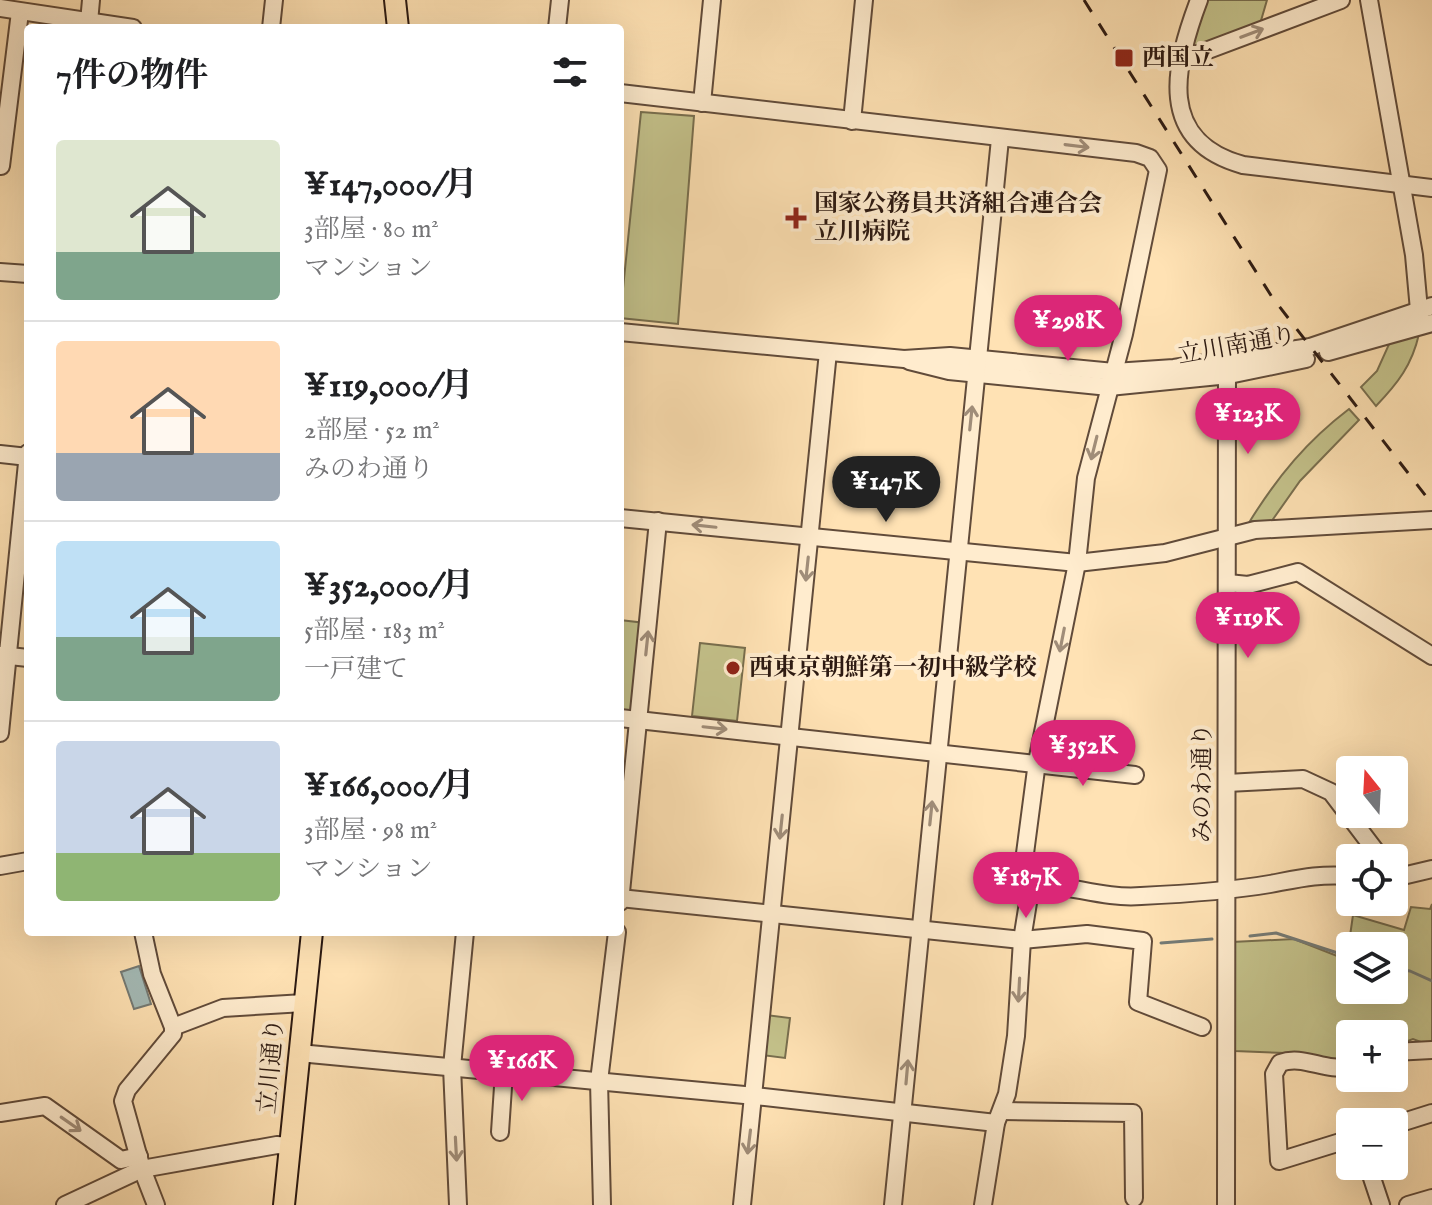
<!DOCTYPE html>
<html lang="ja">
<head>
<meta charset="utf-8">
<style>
  body { margin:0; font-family:"IM FELL English","Noto Serif JP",serif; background:#f2f2f2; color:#202124; height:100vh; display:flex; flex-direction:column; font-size:30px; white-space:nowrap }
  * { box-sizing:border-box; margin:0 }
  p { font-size:26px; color:#757577 }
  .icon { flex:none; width:44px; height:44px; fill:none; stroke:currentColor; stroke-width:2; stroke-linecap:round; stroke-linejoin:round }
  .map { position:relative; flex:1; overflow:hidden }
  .sheet { position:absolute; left:24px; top:24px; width:600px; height:912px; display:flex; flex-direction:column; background:#fff; border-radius:8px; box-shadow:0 8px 32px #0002 }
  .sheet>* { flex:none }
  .needle { width:52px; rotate:342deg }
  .tools { position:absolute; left:1336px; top:756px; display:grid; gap:16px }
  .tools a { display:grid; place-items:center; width:72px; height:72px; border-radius:8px; background:#fff; box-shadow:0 8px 32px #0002; font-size:40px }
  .price { position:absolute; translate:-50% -68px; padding:0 18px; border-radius:28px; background:#db2777; color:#fff; font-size:26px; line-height:52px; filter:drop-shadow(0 2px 4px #0008) }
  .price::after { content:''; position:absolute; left:50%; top:48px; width:24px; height:18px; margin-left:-12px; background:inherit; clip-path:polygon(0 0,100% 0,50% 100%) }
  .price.selected { background:#222; color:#fff }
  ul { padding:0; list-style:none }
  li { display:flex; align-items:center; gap:24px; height:200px; padding:0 32px }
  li+li { border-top:2px solid #e0e0e0 }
  li span { display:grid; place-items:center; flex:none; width:224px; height:160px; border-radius:8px; color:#555 }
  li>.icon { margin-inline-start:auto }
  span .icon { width:96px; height:96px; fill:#fffc; stroke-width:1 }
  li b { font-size:34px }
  h2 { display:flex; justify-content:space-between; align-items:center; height:96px; padding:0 32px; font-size:34px }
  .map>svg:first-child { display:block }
</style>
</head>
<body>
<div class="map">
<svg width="1432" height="1205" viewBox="0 0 1432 1205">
  <rect width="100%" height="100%" fill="#ffe2b4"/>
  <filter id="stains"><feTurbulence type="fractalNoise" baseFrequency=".0025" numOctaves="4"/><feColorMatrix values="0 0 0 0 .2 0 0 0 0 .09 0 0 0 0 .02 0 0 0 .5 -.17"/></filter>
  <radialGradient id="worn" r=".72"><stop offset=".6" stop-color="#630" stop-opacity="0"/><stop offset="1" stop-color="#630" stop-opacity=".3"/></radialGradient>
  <g fill="#c4c28b" stroke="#786e4e" stroke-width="2">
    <path d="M1204,0H1267L1260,24L1186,52Z"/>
    <path d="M641,112L694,116L678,324L620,318Z"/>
    <path d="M1419,334C1412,365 1398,383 1376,406L1361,387L1377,371L1390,342Z"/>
    <path d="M1349,409L1359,420L1300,481L1271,522L1250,521C1278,476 1307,441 1349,409Z"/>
    <path d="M620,620L645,623L635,716L620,715Z"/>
    <path d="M700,643L745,648L737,721L692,716Z"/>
    <path d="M1432,904V1046L1413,1039L1394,1046V1034H1350V1061L1340,1064L1285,1053L1235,1051L1232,942L1294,939L1350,961V990H1394V946H1372L1350,936L1353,915L1404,930L1411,907L1430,909Z"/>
    <path d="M766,1015L790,1018L785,1058L762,1055Z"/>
  </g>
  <path fill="#a4bbb8" stroke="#747a75" stroke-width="2" d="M139,966L151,1004L134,1009L121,972Z"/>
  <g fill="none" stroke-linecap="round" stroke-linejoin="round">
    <g stroke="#747a75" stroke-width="3">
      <path d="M1250,936L1276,933L1350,957"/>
      <path d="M1161,943L1212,939"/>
      <path d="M1394,969L1410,971L1432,981"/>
    </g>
    <g stroke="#614b3a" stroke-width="20">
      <g id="minor">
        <path d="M1199,0C1174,66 1156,141 1243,165L1432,188"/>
        <path d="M1369,0L1414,255L1420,321"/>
        <path d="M0,8L133,28"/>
        <path d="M89,22L91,0"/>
        <path d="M271,28L274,0"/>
        <path d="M557,28L560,0"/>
        <path d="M1179,61L1341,0"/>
        <path d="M620,93L1136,153L1150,158L1158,170L1124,334L1086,478L1077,563L1037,762L1024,861L1031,884L1022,940L1016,1036L1007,1094L996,1123L983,1205"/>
        <path d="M702,103L712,0"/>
        <path d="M852,121L864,0"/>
        <path d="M1,166L20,12"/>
        <path d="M0,272L28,274"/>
        <path d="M620,332L904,359L950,356L1114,372L1174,368L1310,347L1432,306"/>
        <path d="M1328,352L1432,323"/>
        <path d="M909,361L949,371L1109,387L1229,375L1306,359"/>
        <path d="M0,454L28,457"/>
        <path d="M620,518L1077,563L1165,553L1255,530L1432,520"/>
        <path d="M1228,583L1248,585L1298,572L1432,656"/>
        <path d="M0,655L28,658"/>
        <path d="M620,718L1135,775"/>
        <path d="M0,733L28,453"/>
        <path d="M1227,783L1303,779L1331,792L1381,858"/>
        <path d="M0,866L28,861"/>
        <path d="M1394,878L1432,869"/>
        <path d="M1031,884C1069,884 1103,899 1141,896C1183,894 1229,891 1270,884C1302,878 1317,874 1350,876"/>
        <path d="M620,898L1022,940L1087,934L1143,941L1138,1002L1202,1027"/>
        <path d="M620,902L658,521"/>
        <path d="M143,932L152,974L173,1027V1034L127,1090L123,1101L142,1169L156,1205"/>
        <path d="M173,1027L223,1008L304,1003"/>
        <path d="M1394,1052L1432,1050"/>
        <path d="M299,1053L755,1096L996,1123"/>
        <path d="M1350,1066C1326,1073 1304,1054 1280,1063L1274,1074L1279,1161L1350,1139"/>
        <path d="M1002,1111L1133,1113L1134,1198"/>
        <path d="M0,1113L45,1106L121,1160L139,1156"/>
        <path d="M1394,1125L1432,1113"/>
        <path d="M500,1132L504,1072"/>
        <path d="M1368,1166L1381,1205"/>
        <path d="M65,1205L142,1169L277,1145L291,1146"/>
        <path d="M458,1205L452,1067L465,932"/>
        <path d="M602,1205L599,1081L617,932"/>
        <path d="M742,1205L828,352"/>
        <path d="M893,1205L1000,139"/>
        <path d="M1226,1205L1227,361"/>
        <path d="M1408,1205L1432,1198"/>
      </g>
    </g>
    <g stroke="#2c1911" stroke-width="24">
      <g id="major">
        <path d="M395,0L398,28"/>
        <path d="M284,1205L312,932"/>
      </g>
    </g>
    <use href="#minor" stroke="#ffecce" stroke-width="16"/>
    <use href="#major" stroke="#ffe2b4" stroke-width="20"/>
    <path stroke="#2c1911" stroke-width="3" stroke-dasharray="14 14" stroke-linecap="butt" d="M1084,0L1272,297L1432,504"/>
  </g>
  <defs><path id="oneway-shaft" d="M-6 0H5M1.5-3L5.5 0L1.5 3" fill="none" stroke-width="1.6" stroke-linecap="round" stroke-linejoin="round" transform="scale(2)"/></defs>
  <g stroke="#a08d79">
    <use href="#oneway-shaft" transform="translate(1252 33) rotate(-21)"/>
    <use href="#oneway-shaft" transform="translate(1077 146) rotate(7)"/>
    <use href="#oneway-shaft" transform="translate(971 418) rotate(-84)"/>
    <use href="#oneway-shaft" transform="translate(1094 448) rotate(104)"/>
    <use href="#oneway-shaft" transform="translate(704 526) rotate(-174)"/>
    <use href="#oneway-shaft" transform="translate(807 569) rotate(96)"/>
    <use href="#oneway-shaft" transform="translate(1062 640) rotate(101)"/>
    <use href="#oneway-shaft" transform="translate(647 643) rotate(-84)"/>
    <use href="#oneway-shaft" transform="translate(715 728) rotate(6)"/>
    <use href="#oneway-shaft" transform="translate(931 813) rotate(-84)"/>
    <use href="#oneway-shaft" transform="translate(781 827) rotate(96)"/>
    <use href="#oneway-shaft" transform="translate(1019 990) rotate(93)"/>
    <use href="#oneway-shaft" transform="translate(907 1072) rotate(-85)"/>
    <use href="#oneway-shaft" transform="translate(71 1124) rotate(35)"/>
    <use href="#oneway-shaft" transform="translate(749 1142) rotate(97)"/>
    <use href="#oneway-shaft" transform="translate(456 1149) rotate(87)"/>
  </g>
  <g fill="#8f2418" stroke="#ffecce" stroke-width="3">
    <rect x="1114" y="48" width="20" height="20" rx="4"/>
    <path d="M792 206h8v8h8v8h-8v8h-8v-8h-8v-8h8z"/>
    <circle cx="733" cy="668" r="8"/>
  </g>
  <g text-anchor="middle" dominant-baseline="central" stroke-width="8" stroke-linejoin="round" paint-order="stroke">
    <g font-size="24" font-weight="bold" fill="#2c1911" stroke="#ffecce" text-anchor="start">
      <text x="1142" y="58">西国立</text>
      <text x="814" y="204">国家公務員共済組合連合会<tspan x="814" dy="28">立川病院</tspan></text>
      <text x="749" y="668">西東京朝鮮第一初中級学校</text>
    </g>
    <g font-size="24" fill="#2c1911" stroke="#ffecce">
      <text transform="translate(1237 346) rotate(-10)">立川南通り</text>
      <text transform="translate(1203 783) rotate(-90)">みのわ通り</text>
      <text transform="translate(272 1066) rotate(-85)">立川通り</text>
    </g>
  </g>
  <rect width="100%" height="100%" filter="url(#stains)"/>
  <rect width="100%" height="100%" fill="url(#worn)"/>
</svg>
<div class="tools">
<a><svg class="needle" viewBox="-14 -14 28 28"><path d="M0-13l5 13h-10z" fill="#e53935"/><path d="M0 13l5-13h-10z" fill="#757577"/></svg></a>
<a><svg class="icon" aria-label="locate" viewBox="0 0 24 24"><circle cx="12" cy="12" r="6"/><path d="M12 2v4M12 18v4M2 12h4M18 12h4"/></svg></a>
<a><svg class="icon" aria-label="layers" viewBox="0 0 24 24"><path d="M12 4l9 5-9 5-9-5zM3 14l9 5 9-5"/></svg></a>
<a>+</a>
<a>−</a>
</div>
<b class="price" style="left:1068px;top:363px">¥298K</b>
<b class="price" style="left:1248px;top:456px">¥123K</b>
<b class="price selected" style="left:886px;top:524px">¥147K</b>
<b class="price" style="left:1248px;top:660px">¥119K</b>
<b class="price" style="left:1083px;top:788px">¥352K</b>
<b class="price" style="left:1026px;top:920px">¥187K</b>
<b class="price" style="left:522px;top:1103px">¥166K</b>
<section class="sheet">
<h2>7件の物件<svg class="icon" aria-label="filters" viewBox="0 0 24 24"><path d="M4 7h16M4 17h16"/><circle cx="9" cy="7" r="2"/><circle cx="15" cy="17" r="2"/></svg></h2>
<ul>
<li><span style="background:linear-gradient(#dfe7d0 70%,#7fa58c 0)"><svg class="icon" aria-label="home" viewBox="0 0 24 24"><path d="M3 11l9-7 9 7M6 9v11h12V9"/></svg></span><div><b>¥147,000/月</b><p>3部屋 · 80 m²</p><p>マンション</p></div></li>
<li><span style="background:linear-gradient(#ffd9b3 70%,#9aa5b1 0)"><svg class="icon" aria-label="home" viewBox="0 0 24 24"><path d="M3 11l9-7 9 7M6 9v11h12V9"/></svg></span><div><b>¥119,000/月</b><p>2部屋 · 52 m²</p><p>みのわ通り</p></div></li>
<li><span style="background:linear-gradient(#bfe0f5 60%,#7fa58c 0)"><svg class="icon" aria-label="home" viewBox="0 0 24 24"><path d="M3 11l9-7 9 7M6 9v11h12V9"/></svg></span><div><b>¥352,000/月</b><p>5部屋 · 183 m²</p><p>一戸建て</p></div></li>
<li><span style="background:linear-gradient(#c9d6e8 70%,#8fb573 0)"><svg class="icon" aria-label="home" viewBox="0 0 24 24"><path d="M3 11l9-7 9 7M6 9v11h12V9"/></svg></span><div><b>¥166,000/月</b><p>3部屋 · 98 m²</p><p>マンション</p></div></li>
</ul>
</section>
</div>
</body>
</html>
